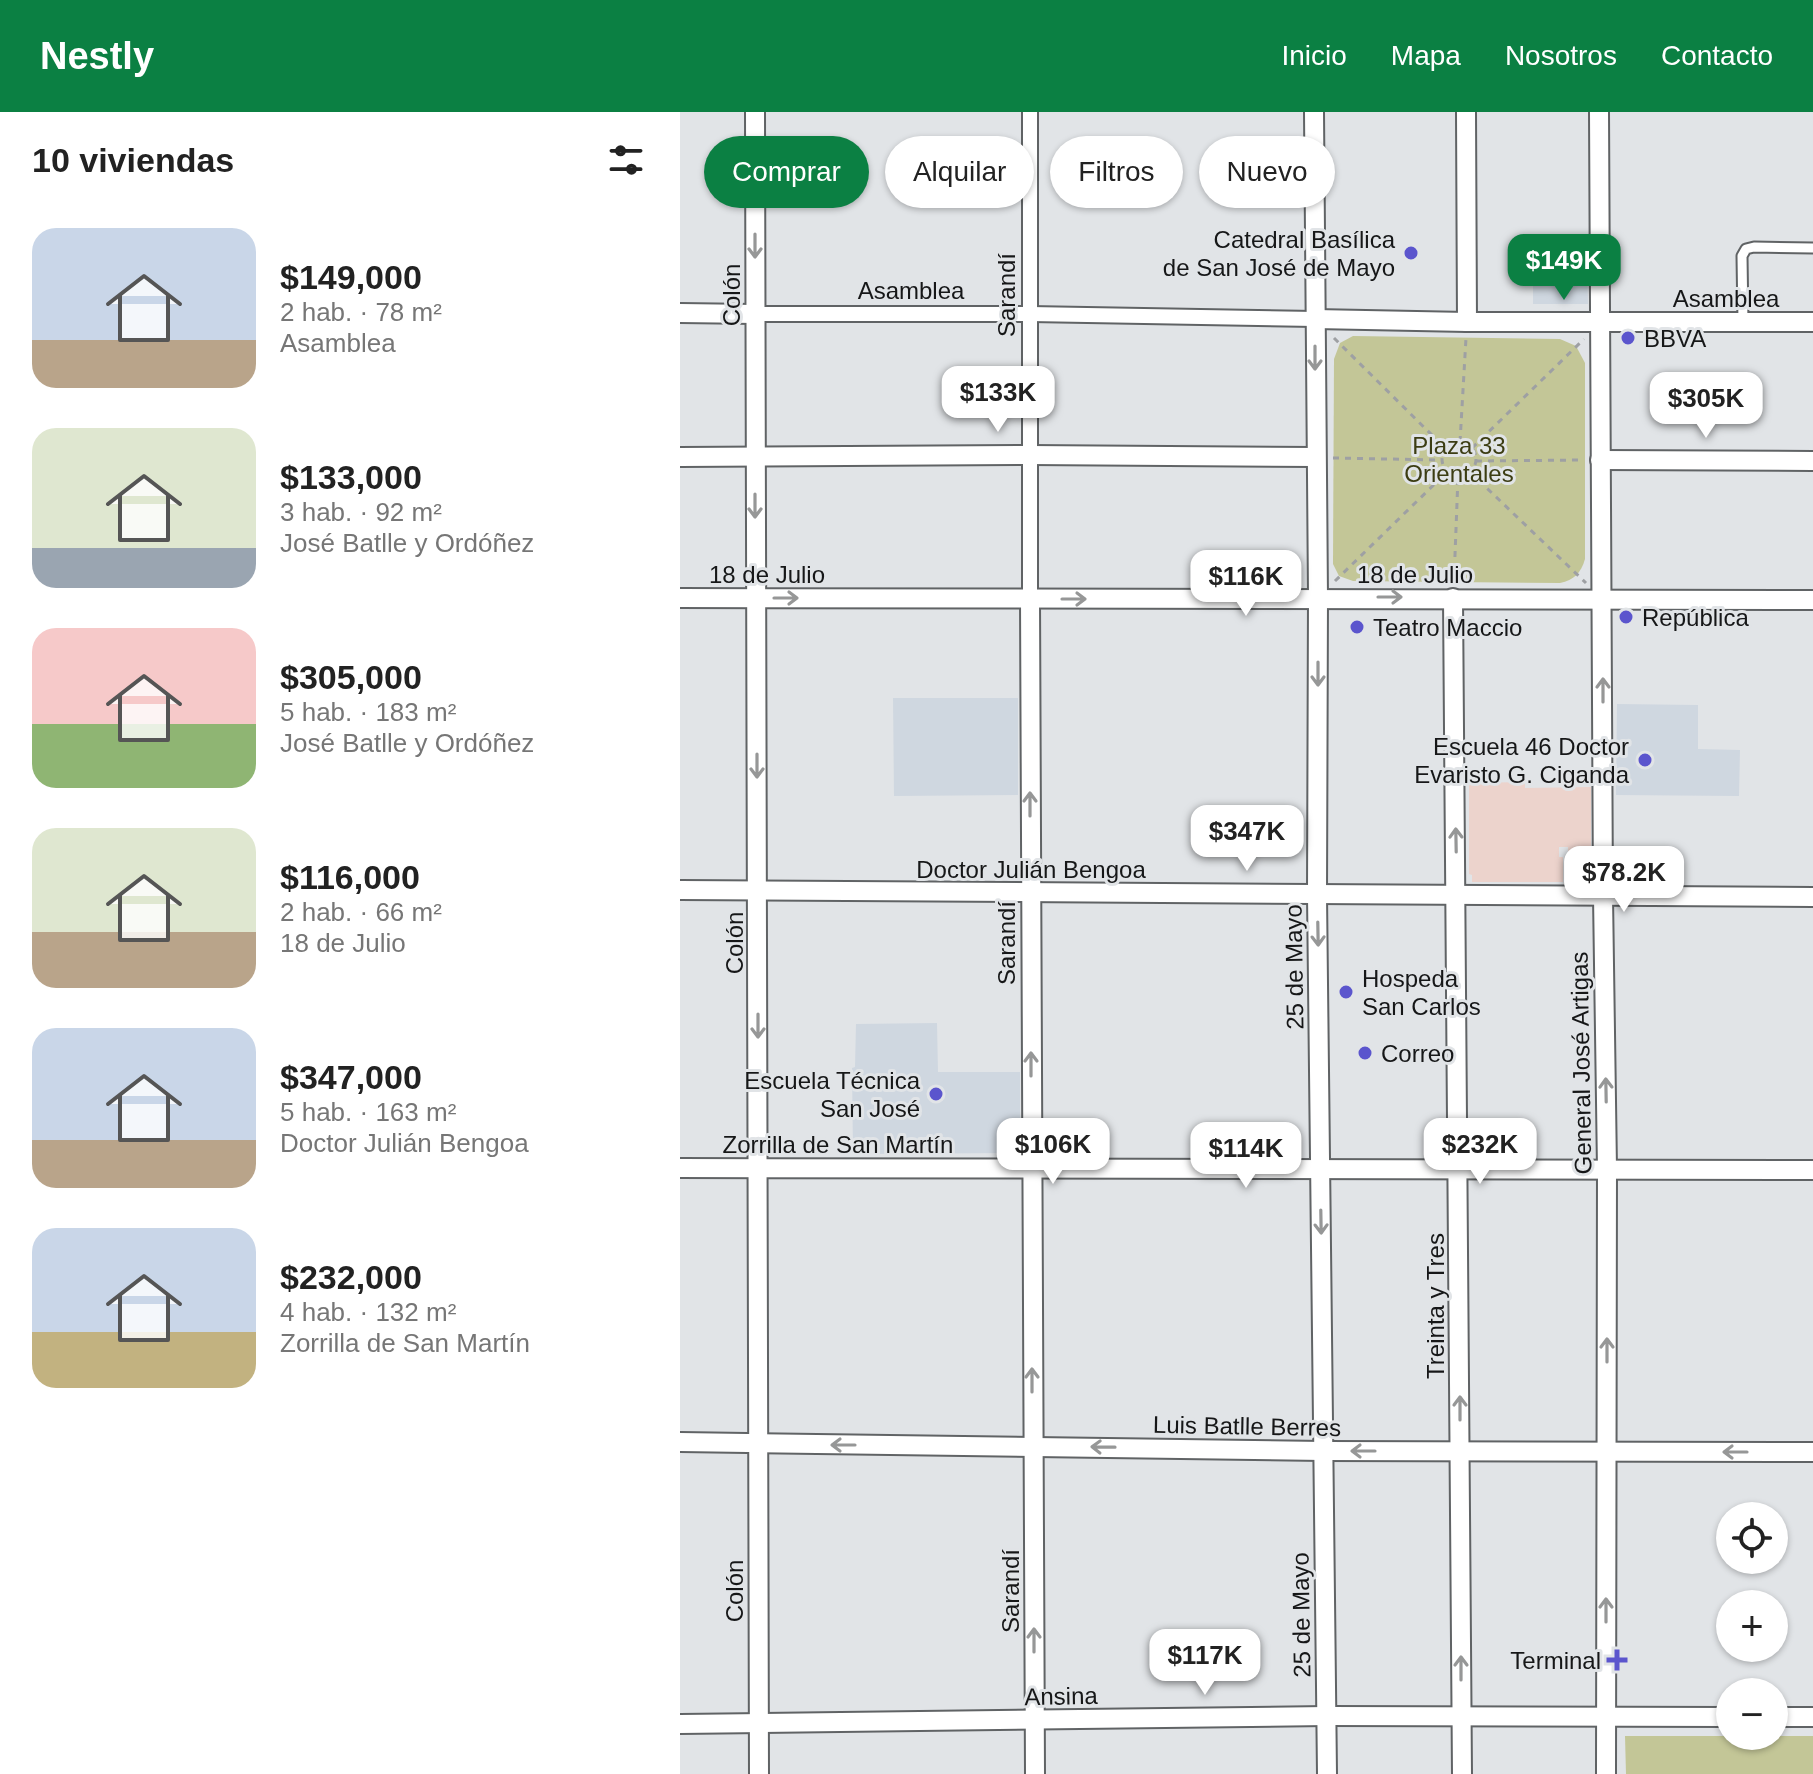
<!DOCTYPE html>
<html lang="es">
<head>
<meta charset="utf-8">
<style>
  body { margin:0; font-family:Arial,sans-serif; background:#f2f2f2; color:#222; height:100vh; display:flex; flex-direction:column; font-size:30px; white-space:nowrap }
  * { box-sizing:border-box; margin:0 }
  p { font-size:26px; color:#767676 }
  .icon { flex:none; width:44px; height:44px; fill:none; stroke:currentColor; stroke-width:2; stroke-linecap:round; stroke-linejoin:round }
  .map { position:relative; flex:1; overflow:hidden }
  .sheet { display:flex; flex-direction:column; background:#fff; width:680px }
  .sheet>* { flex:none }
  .hud { position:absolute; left:24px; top:24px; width:760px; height:72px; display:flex; gap:16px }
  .controls { position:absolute; left:1036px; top:1390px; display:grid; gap:16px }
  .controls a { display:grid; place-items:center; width:72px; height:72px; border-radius:50%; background:#fff; box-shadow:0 2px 6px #0004; font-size:40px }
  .price { position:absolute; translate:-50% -68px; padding:0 18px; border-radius:16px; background:#fff; color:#222; font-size:26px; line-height:52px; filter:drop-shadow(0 2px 4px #0008) }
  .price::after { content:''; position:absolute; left:50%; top:48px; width:24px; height:18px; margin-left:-12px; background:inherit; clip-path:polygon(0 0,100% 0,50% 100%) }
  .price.on { background:#0b8043; color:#fff }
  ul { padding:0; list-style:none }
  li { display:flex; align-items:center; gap:24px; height:200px; padding:0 32px }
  li span { display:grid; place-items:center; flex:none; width:224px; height:160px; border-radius:24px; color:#555 }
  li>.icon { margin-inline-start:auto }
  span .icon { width:96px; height:96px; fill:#fffc; stroke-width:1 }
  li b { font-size:34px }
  h2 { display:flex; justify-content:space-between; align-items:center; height:96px; padding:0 32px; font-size:34px }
  .tag { padding:0 28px; border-radius:36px; background:#fff; box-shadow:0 2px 6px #0004; font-size:28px; line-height:72px }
  .tag.on { background:#0b8043; color:#fff }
  header { display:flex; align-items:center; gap:48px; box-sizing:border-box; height:112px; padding:0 40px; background:#0b8043; color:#fff }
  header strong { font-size:38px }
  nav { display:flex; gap:44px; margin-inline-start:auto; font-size:28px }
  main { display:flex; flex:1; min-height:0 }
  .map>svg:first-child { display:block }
</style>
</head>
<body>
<header>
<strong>Nestly</strong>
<nav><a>Inicio</a><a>Mapa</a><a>Nosotros</a><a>Contacto</a></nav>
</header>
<main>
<section class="sheet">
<h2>10 viviendas<svg class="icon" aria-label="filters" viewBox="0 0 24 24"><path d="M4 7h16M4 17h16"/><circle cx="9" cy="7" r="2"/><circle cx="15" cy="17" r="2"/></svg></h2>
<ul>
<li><span style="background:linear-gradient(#c9d6e8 70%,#b9a48a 0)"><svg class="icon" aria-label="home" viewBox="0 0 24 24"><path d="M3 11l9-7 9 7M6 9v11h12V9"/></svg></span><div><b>$149,000</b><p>2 hab. · 78 m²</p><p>Asamblea</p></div></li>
<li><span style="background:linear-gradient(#dfe7d0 75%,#9aa5b1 0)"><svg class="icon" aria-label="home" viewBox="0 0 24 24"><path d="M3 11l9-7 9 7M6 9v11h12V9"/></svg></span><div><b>$133,000</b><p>3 hab. · 92 m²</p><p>José Batlle y Ordóñez</p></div></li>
<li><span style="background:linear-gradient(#f6c9c9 60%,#8fb573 0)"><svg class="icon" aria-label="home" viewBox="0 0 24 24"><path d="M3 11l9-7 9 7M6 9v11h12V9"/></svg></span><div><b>$305,000</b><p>5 hab. · 183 m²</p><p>José Batlle y Ordóñez</p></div></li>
<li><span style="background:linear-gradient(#dfe7d0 65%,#b9a48a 0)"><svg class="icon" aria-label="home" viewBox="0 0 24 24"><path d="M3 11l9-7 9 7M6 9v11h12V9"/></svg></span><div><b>$116,000</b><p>2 hab. · 66 m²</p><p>18 de Julio</p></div></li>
<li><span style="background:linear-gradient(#c9d6e8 70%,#b9a48a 0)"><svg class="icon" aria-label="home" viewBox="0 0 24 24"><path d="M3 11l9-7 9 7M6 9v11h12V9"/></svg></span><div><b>$347,000</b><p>5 hab. · 163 m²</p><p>Doctor Julián Bengoa</p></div></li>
<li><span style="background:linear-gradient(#c9d6e8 65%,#c2b280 0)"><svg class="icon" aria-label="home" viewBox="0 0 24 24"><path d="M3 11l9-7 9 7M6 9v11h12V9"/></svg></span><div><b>$232,000</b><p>4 hab. · 132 m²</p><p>Zorrilla de San Martín</p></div></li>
</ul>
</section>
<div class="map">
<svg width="1133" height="1662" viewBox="0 0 1133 1662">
  <rect width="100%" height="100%" fill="#e1e4e7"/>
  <g fill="#cfd7e0">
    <path d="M907,131L908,192H853V131Z"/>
    <path d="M213,586H338V683L214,684Z"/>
    <path d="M937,592L1018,593V637L1060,638L1059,684L936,683Z"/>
    <path d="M257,911L258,960H340V1036L334,1041L173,1042L172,956L175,955L176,912Z"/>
  </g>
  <path fill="#ecd3cc" d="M845,670V676L911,675V744L901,745V753H888V735H879V745H883V770H792V763L789,762V671Z"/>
  <g fill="#c3c697">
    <path d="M673,224L880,227L896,234L905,251V447C901,461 894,468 880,471L673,469L659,464L653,452L654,247L660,231Z"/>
    <path d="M945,1624H1133V1662H946Z"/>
  </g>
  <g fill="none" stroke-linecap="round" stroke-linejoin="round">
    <g stroke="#606365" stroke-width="13">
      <path id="service" d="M1063,210L1062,144L1066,137L1074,135L1133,136"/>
    </g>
    <g stroke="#606365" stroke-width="18">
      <g id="pedestrian">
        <path d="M350,0V487"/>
        <path d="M75,202H350L635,207"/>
      </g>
    </g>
    <g stroke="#606365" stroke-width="22">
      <g id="minor">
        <path d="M75,0L79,1662"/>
        <path d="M634,0L638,485L637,783L647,1662"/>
        <path d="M786,0L787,210"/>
        <path d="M919,0L923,784L927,1057L926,1662"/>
        <path d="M0,201L75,202"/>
        <path d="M635,207L787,210H1133"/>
        <path d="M0,345L349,343L635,345"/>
        <path d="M920,348L1133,349"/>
        <path d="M0,486L1133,488"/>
        <path d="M773,486L782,1662"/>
        <path d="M350,487L355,1662"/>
        <path d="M0,778L1133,785"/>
        <path d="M0,1056L1133,1058"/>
        <path d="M0,1330L643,1339L1133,1340"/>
        <path d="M1094,1605H1133"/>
        <path d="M0,1612L647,1604L1050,1605"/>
      </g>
    </g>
    <g stroke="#9ea0a3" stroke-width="3" stroke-dasharray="6 6" stroke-linecap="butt">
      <path d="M654,226L765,336"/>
      <path d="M780,330L786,226"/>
      <circle cx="779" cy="347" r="17"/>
      <path d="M792,336L904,227"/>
      <path d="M653,346L761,348"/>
      <path d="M796,349L904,348"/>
      <path d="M790,360L906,471"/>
      <path d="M655,469L767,360"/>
      <path d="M774,469L778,365"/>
    </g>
    <use href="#service" stroke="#fff" stroke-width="9"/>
    <use href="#pedestrian" stroke="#fff" stroke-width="14"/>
    <use href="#minor" stroke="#fff" stroke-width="18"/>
  </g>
  <defs><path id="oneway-shaft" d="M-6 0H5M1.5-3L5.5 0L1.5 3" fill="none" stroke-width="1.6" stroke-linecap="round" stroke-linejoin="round" transform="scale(2)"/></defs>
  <g stroke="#969797">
    <use href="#oneway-shaft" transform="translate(75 134) rotate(90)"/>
    <use href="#oneway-shaft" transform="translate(635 246) rotate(90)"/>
    <use href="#oneway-shaft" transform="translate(75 394) rotate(90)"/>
    <use href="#oneway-shaft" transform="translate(710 485)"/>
    <use href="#oneway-shaft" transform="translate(106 486)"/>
    <use href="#oneway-shaft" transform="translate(394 487)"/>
    <use href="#oneway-shaft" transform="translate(638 562) rotate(90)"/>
    <use href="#oneway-shaft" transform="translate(923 578) rotate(-90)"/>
    <use href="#oneway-shaft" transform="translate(77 654) rotate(90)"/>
    <use href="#oneway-shaft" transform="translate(350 692) rotate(-90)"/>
    <use href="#oneway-shaft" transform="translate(776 728) rotate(-91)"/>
    <use href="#oneway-shaft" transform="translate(638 822) rotate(89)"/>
    <use href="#oneway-shaft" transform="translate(78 914) rotate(90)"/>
    <use href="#oneway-shaft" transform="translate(351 952) rotate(-90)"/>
    <use href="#oneway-shaft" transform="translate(926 978) rotate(-91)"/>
    <use href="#oneway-shaft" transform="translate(641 1110) rotate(89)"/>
    <use href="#oneway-shaft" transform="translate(927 1238) rotate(-90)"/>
    <use href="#oneway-shaft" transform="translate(352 1268) rotate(-90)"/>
    <use href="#oneway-shaft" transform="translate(780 1296) rotate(-90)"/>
    <use href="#oneway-shaft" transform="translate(163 1333) rotate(-180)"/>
    <use href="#oneway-shaft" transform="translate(423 1335) rotate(-179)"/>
    <use href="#oneway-shaft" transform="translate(683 1339) rotate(180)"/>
    <use href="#oneway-shaft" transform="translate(1055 1340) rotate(180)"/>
    <use href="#oneway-shaft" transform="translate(926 1498) rotate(-90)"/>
    <use href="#oneway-shaft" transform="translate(354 1528) rotate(-90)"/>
    <use href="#oneway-shaft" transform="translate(781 1556) rotate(-90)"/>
  </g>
  <g fill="#5b55cd" stroke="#e1e4e7" stroke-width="3">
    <circle cx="731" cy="141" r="8"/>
    <circle cx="948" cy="226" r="8"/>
    <circle cx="946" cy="505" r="8"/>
    <circle cx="677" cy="515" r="8"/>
    <circle cx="965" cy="648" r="8"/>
    <circle cx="666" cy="880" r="8"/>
    <circle cx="685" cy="941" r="8"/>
    <circle cx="256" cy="982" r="8"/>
    <path d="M933 1536h8v8h8v8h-8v8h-8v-8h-8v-8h8z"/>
  </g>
  <g text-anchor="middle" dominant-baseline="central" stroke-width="6" stroke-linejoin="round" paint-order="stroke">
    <g font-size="24" fill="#161718" stroke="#e1e4e7" text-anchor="start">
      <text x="715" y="127" text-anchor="end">Catedral Basílica<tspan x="715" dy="28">de San José de Mayo</tspan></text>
      <text x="964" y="226">BBVA</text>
      <text x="962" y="505">República</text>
      <text x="693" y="515">Teatro Maccio</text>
      <text x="949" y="634" text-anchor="end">Escuela 46 Doctor<tspan x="949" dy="28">Evaristo G. Ciganda</tspan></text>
      <text x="682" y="866">Hospeda<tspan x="682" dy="28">San Carlos</tspan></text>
      <text x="701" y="941">Correo</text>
      <text x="240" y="968" text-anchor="end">Escuela Técnica<tspan x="240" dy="28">San José</tspan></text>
      <text x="921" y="1548" text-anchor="end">Terminal</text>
    </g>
    <g font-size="24" fill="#161718" stroke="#e1e4e7">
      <text x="231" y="178">Asamblea</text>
      <text transform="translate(51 183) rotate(-90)">Colón</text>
      <text transform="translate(326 183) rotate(-90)">Sarandí</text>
      <text x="1046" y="186">Asamblea</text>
      <text x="87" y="462">18 de Julio</text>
      <text x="735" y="462">18 de Julio</text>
      <text x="351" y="757">Doctor Julián Bengoa</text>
      <text transform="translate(54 831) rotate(-90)">Colón</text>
      <text transform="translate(326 831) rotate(-90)">Sarandí</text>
      <text transform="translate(614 855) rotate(-91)">25 de Mayo</text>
      <text transform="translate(901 951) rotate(-91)">General José Artigas</text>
      <text x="158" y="1032">Zorrilla de San Martín</text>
      <text transform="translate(755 1194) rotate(-90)">Treinta y Tres</text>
      <text transform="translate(567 1314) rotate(1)">Luis Batlle Berres</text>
      <text transform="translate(54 1479) rotate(-90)">Colón</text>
      <text transform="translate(330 1479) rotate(-90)">Sarandí</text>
      <text transform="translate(621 1503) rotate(-91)">25 de Mayo</text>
      <text transform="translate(381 1584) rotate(-1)">Ansina</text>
    </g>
    <g font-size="24" fill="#3c3d13" stroke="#e1e4e7">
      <text x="779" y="333">Plaza 33<tspan x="779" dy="28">Orientales</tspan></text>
    </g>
  </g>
</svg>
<div class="controls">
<a><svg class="icon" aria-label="locate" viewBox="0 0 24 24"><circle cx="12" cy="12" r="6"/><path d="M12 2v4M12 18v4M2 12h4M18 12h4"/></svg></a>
<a>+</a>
<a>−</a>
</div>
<b class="price on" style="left:884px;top:190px">$149K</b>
<b class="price" style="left:318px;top:322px">$133K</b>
<b class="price" style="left:1026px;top:328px">$305K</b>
<b class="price" style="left:566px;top:506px">$116K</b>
<b class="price" style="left:567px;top:761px">$347K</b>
<b class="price" style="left:944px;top:802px">$78.2K</b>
<b class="price" style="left:373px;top:1074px">$106K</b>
<b class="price" style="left:800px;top:1074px">$232K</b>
<b class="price" style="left:566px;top:1078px">$114K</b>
<b class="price" style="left:525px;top:1585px">$117K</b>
<div class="hud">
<a class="tag on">Comprar</a>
<a class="tag">Alquilar</a>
<a class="tag">Filtros</a>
<a class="tag">Nuevo</a>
</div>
</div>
</main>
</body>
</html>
